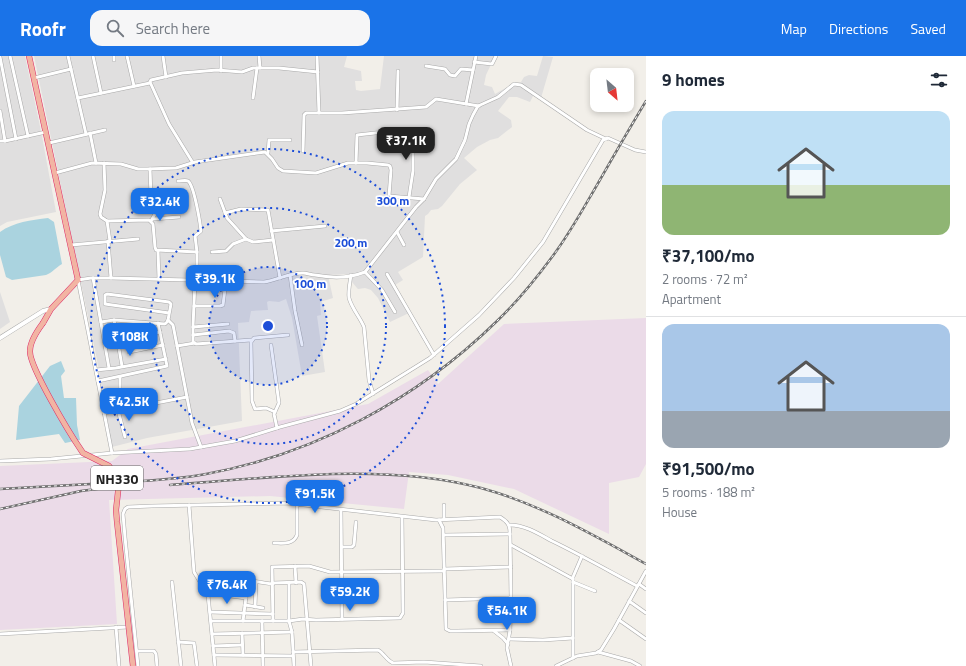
<!DOCTYPE html>
<html lang="en">
<head>
<meta charset="utf-8">
<style>
  body { margin:0; font-family:"Titillium Web",sans-serif; background:#f6f6f7; color:#1f2937; height:100vh; display:flex; flex-direction:column; font-size:15px; white-space:nowrap }
  * { box-sizing:border-box; margin:0 }
  p { font-size:13px; color:#747a83 }
  .icon { flex:none; width:22px; height:22px; fill:none; stroke:currentColor; stroke-width:2; stroke-linecap:round; stroke-linejoin:round }
  .map { position:relative; flex:1; overflow:hidden }
  .sheet { display:flex; flex-direction:column; background:#fff; width:320px }
  .sheet>* { flex:none }
  .needle { width:26px; rotate:152deg }
  .buttons { position:absolute; left:590px; top:12px; display:grid; gap:8px }
  .buttons a { display:grid; place-items:center; width:44px; height:44px; border-radius:8px; background:#fff; box-shadow:0 2px 6px #0003; font-size:20px }
  .price { position:absolute; translate:-50% -34px; padding:0 9px; border-radius:8px; background:#1a73e8; color:#fff; font-size:13px; line-height:26px; filter:drop-shadow(0 1px 2px #0008) }
  .price::after { content:''; position:absolute; left:50%; top:24px; width:12px; height:9px; margin-left:-6px; background:inherit; clip-path:polygon(0 0,100% 0,50% 100%) }
  .price.on { background:#222; color:#fff }
  ul { padding:0; list-style:none }
  li { display:grid; align-content:center; gap:8px; height:212px; padding:0 16px }
  li+li { border-top:1px solid #e0e1e3 }
  li span { display:grid; place-items:center; height:124px; border-radius:12px; color:#555 }
  li>.icon { margin-inline-start:auto }
  span .icon { width:72px; height:72px; fill:#fffc; stroke-width:1 }
  li b { font-size:17px }
  h2 { display:flex; justify-content:space-between; align-items:center; height:48px; padding:0 16px; font-size:17px }
  header { display:flex; align-items:center; gap:24px; box-sizing:border-box; height:56px; padding:0 20px; background:#1a73e8; color:#fff }
  header strong { font-size:19px }
  nav { display:flex; gap:22px; margin-inline-start:auto; font-size:14px }
  .search { width:280px; height:36px; background:#f6f6f7; display:flex; align-items:center; gap:10px; box-sizing:border-box; padding:0 14px; border-radius:12px; color:#747a83; font-size:15px }
  main { display:flex; flex:1; min-height:0 }
  .map>svg:first-child { display:block }
</style>
</head>
<body>
<header>
<strong>Roofr</strong>
<div class="search"><svg class="icon" aria-label="search" viewBox="0 0 24 24"><circle cx="10" cy="10" r="6"/><path d="M15 15l6 6"/></svg>Search here</div>
<nav><a>Map</a><a>Directions</a><a>Saved</a></nav>
</header>
<main>
<div class="map">
<svg width="646" height="610" viewBox="0 0 646 610">
  <rect width="100%" height="100%" fill="#f2efe9"/>
  <g fill="#e0dfdf">
    <path d="M0,0H25L41,75L56,156L7,166L0,170Z"/>
    <path d="M34,0H347L344,11L361,15L362,25H355L356,34L361,35L380,33L384,0H495L486,19L484,29L492,31L495,38L511,29L521,26L524,21L529,19L537,20L543,0L553,1L541,42L533,40L530,46L517,41H509L498,55L511,64L512,71L498,82L490,84L477,91L464,102L477,114L460,128L442,150L438,153L431,154L428,158L425,160L423,201L398,216L403,224L395,229L409,257L390,266L378,242L371,234L365,232L358,233L357,232L352,226L353,218L328,219L333,242L320,246L321,259L317,260L325,316L302,320L292,262L286,243L279,246L269,245L267,246L268,254L251,255L249,266L238,267L242,365L147,382L112,391L97,304Z"/>
    <path d="M0,236L10,266L0,273Z"/>
  </g>
  <path fill="#ebdbe8" d="M646,262V408L639,421L609,427V478L514,433L448,419L409,416L404,453L270,440L109,444L117,568L0,574V410L112,405L128,393L368,348L428,314L438,328L504,268Z"/>
  <g fill="#aad3df">
    <path d="M48,162L54,166L62,208C55,212 52,217 46,219L12,224L6,221L0,199V176C14,166 31,164 48,162Z"/>
    <path d="M61,305L65,315L61,320L64,342H76L77,369L80,384L65,387L59,378L16,384L19,350L50,310Z"/>
  </g>
  <g fill="none" stroke-linecap="round" stroke-linejoin="round">
    <g stroke="#a9a9a9" stroke-width="4">
      <g id="minor">
        <path d="M10,0L28,80"/>
        <path d="M68,0L86,78"/>
        <path d="M93,0L101,37"/>
        <path d="M114,0V4"/>
        <path d="M127,0L134,30"/>
        <path d="M163,0L166,21"/>
        <path d="M221,0V15"/>
        <path d="M259,0L260,12"/>
        <path d="M317,0L319,57"/>
        <path d="M0,1L16,83"/>
        <path d="M474,6L492,8L496,0"/>
        <path d="M426,10L445,13L450,19L455,20L461,13L473,14"/>
        <path d="M34,22L71,13"/>
        <path d="M78,42L150,27"/>
        <path d="M253,42L257,12"/>
        <path d="M466,48L476,0"/>
        <path d="M397,54L398,15"/>
        <path d="M0,55L5,85"/>
        <path d="M90,77L96,107"/>
        <path d="M0,85H5L46,76"/>
        <path d="M384,85L409,83L413,86V115L409,141"/>
        <path d="M49,87L105,74"/>
        <path d="M303,95L304,59L306,57H342L426,51L436,43L479,50"/>
        <path d="M268,97L269,84H290"/>
        <path d="M104,107L105,134L100,158L101,161L107,165L110,185"/>
        <path d="M193,107L169,68L150,26L151,24L182,17L217,14L242,16L253,12H279L318,16"/>
        <path d="M356,107L357,79L384,76"/>
        <path d="M150,113L151,141L155,158L151,165"/>
        <path d="M55,117L92,107L121,108L138,113H147L176,112L195,106L265,96L272,103L278,112L283,115L316,117L348,107H367L388,109L390,110L391,114L389,140L424,143"/>
        <path d="M178,125C181,125 186,124 188,125C194,129 200,166 201,175L195,180L197,196V225"/>
        <path d="M220,143L227,162L246,183L253,186L273,184"/>
        <path d="M225,157L241,153L268,154L280,222"/>
        <path d="M153,163L179,161"/>
        <path d="M107,165L149,164L153,168L155,191L156,194L197,196"/>
        <path d="M271,175L325,170"/>
        <path d="M397,176L404,189"/>
        <path d="M108,185L111,222"/>
        <path d="M71,189L138,183"/>
        <path d="M158,195L159,223"/>
        <path d="M212,196L226,195L233,188L246,183"/>
        <path d="M365,216L382,234L395,256"/>
        <path d="M387,218L434,299"/>
        <path d="M290,219L295,255L302,289"/>
        <path d="M351,219C350,226 348,235 349,242C352,253 360,261 364,271L369,324L373,338"/>
        <path d="M93,222L109,312"/>
        <path d="M195,225L193,270V286L196,288L251,284"/>
        <path d="M194,250H220L223,249L226,225"/>
        <path d="M114,264L122,310"/>
        <path d="M168,264L173,269L192,367L201,391"/>
        <path d="M101,266L114,264L165,268L167,266L168,264L171,248L169,246L107,238L105,239V248L169,257"/>
        <path d="M193,271L228,268"/>
        <path d="M193,279L229,275L234,277L235,285"/>
        <path d="M117,284L160,276"/>
        <path d="M271,289L279,347L274,358L277,372"/>
        <path d="M177,290L195,287"/>
        <path d="M129,296L163,289"/>
        <path d="M96,314L116,312L166,303"/>
        <path d="M120,321V354"/>
        <path d="M98,325L167,310L158,267"/>
        <path d="M118,354L125,381"/>
        <path d="M275,356L266,352L255,353L252,345L251,286L254,282L288,279"/>
        <path d="M104,357L187,341"/>
        <path d="M112,397L78,224L91,222H111L264,226C277,224 289,217 303,217C307,217 311,219 315,219C331,222 350,222 365,216L416,151L424,143L436,123L456,103L465,84L469,68L473,59L478,50L498,41L514,28L521,29L587,74L606,83"/>
        <path d="M0,405L51,403L112,397L190,393L235,385L280,371L340,355L356,348L430,302L479,259L514,222L543,186L603,84L608,82L635,94L646,96"/>
        <path d="M189,449L194,516L208,539L215,610"/>
        <path d="M444,449V463"/>
        <path d="M341,454L342,563"/>
        <path d="M439,464L443,472L446,573L450,575H457L510,574"/>
        <path d="M510,469C525,469 539,478 552,485C581,499 609,515 637,530"/>
        <path d="M444,479L510,478"/>
        <path d="M274,487C283,487 293,489 297,479V449"/>
        <path d="M511,489L573,523"/>
        <path d="M342,491H352L354,489L356,466"/>
        <path d="M295,510L296,527"/>
        <path d="M444,513L511,511"/>
        <path d="M200,525C213,515 256,527 273,528"/>
        <path d="M172,526L181,610"/>
        <path d="M573,526L595,535"/>
        <path d="M273,527L301,526L304,528L311,610"/>
        <path d="M289,527V565L292,576L294,610"/>
        <path d="M639,528L646,533"/>
        <path d="M207,537L246,542"/>
        <path d="M445,544L511,542"/>
        <path d="M629,545L646,557"/>
        <path d="M245,549L263,552"/>
        <path d="M255,551L256,526"/>
        <path d="M210,556L273,558"/>
        <path d="M619,564L646,583"/>
        <path d="M211,565H289L303,563L316,564L400,562L403,557L402,461"/>
        <path d="M243,565L248,525"/>
        <path d="M262,565L263,610"/>
        <path d="M273,565L272,511L309,510L330,516L444,515"/>
        <path d="M116,571L119,610"/>
        <path d="M494,575L503,582L508,588"/>
        <path d="M242,577L243,599"/>
        <path d="M0,578L128,571"/>
        <path d="M212,578L292,576"/>
        <path d="M509,583L543,584L573,582"/>
        <path d="M178,586L194,587L197,610"/>
        <path d="M213,590L242,589"/>
        <path d="M137,595H154L156,598L157,610"/>
        <path d="M293,596L378,594C384,597 386,604 393,607L424,606L481,610"/>
        <path d="M598,596L631,605L640,610"/>
        <path d="M214,599L293,600"/>
        <path d="M573,602V521L582,500"/>
        <path d="M138,610L125,481L123,458L125,453L128,451L152,450L286,447L436,464L500,461C508,466 510,469 510,478L511,542L510,574L507,592L511,610"/>
        <path d="M556,610L577,600L596,597L601,594L614,573L646,515"/>
      </g>
    </g>
    <g stroke="#a9a9a9" stroke-width="5">
      <path id="tertiary" d="M0,282L43,255L51,253"/>
    </g>
    <g stroke="#dc2a67" stroke-width="6">
      <path id="trunk" d="M29,0L78,224L51,253L43,267"/>
    </g>
    <use href="#minor" stroke="#fff" stroke-width="3"/>
    <use href="#tertiary" stroke="#fff" stroke-width="4"/>
    <use href="#trunk" stroke="#f2b4a3" stroke-width="5"/>
    <g stroke="#707070" stroke-width="2.5">
      <g id="rail">
        <path d="M170,429C270,422 383,406 481,432C540,448 593,479 646,508"/>
        <path d="M0,433C36,431 73,429 109,427C142,425 174,424 206,418C315,398 417,343 496,266C517,246 535,224 552,201C569,179 583,153 597,129C613,101 629,73 646,45"/>
        <path d="M0,453L81,435L104,432"/>
      </g>
    </g>
    <use href="#rail" stroke="#fff" stroke-width="1" stroke-dasharray="3" stroke-linecap="butt"/>
    <g stroke="#dc2a67" stroke-width="6" stroke-linecap="butt">
      <path id="trunk-bridge" d="M43,267C37,275 30,285 30,295C29,310 70,378 81,394L83,397L109,410L118,423L119,427L116,454L117,466L133,610"/>
    </g>
    <use href="#trunk-bridge" stroke="#f2b4a3" stroke-width="5"/>
  </g>
  <circle cx="268" cy="270" r="59" fill="#1d4ed8" fill-opacity=".12"/>
  <g fill="none" stroke="#1d4ed8" stroke-width="2" stroke-dasharray="2 4">
    <circle cx="268" cy="270" r="59"/>
    <circle cx="268" cy="270" r="118"/>
    <circle cx="268" cy="270" r="177"/>
  </g>
  <g text-anchor="middle" dominant-baseline="central" stroke-width="3.5" stroke-linejoin="round" paint-order="stroke">
    <rect fill="#fff" stroke="#646464" stroke-width="1" x="91" y="410" width="52" height="24" rx="3"/>
    <g font-size="14" font-weight="bold" fill="#222">
      <text x="117" y="422">NH330</text>
    </g>
  </g>
  <circle cx="268" cy="270" r="6" fill="#1d4ed8" stroke="#fff" stroke-width="2"/>
  <g font-size="12" text-anchor="middle" font-weight="bold" fill="#1d4ed8" stroke="#fff" stroke-width="3.5" stroke-linejoin="round" paint-order="stroke">
    <text x="393" y="149">300 m</text>
    <text x="351" y="191">200 m</text>
    <text x="310" y="232">100 m</text>
  </g>
</svg>
<div class="buttons">
<a><svg class="needle" viewBox="-14 -14 28 28"><path d="M0-13l5 13h-10z" fill="#e53935"/><path d="M0 13l5-13h-10z" fill="#747a83"/></svg></a>
</div>
<b class="price on" style="left:406px;top:105px">₹37.1K</b>
<b class="price" style="left:160px;top:166px">₹32.4K</b>
<b class="price" style="left:215px;top:243px">₹39.1K</b>
<b class="price" style="left:130px;top:301px">₹108K</b>
<b class="price" style="left:129px;top:366px">₹42.5K</b>
<b class="price" style="left:315px;top:458px">₹91.5K</b>
<b class="price" style="left:227px;top:549px">₹76.4K</b>
<b class="price" style="left:350px;top:556px">₹59.2K</b>
<b class="price" style="left:507px;top:575px">₹54.1K</b>
</div>
<section class="sheet">
<h2>9 homes<svg class="icon" aria-label="filters" viewBox="0 0 24 24"><path d="M4 7h16M4 17h16"/><circle cx="9" cy="7" r="2"/><circle cx="15" cy="17" r="2"/></svg></h2>
<ul>
<li><span style="background:linear-gradient(#bfe0f5 60%,#8fb573 0)"><svg class="icon" aria-label="home" viewBox="0 0 24 24"><path d="M3 11l9-7 9 7M6 9v11h12V9"/></svg></span><div><b>₹37,100/mo</b><p>2 rooms · 72 m²</p><p>Apartment</p></div></li>
<li><span style="background:linear-gradient(#a9c7e8 70%,#9aa5b1 0)"><svg class="icon" aria-label="home" viewBox="0 0 24 24"><path d="M3 11l9-7 9 7M6 9v11h12V9"/></svg></span><div><b>₹91,500/mo</b><p>5 rooms · 188 m²</p><p>House</p></div></li>
</ul>
</section>
</main>
</body>
</html>
